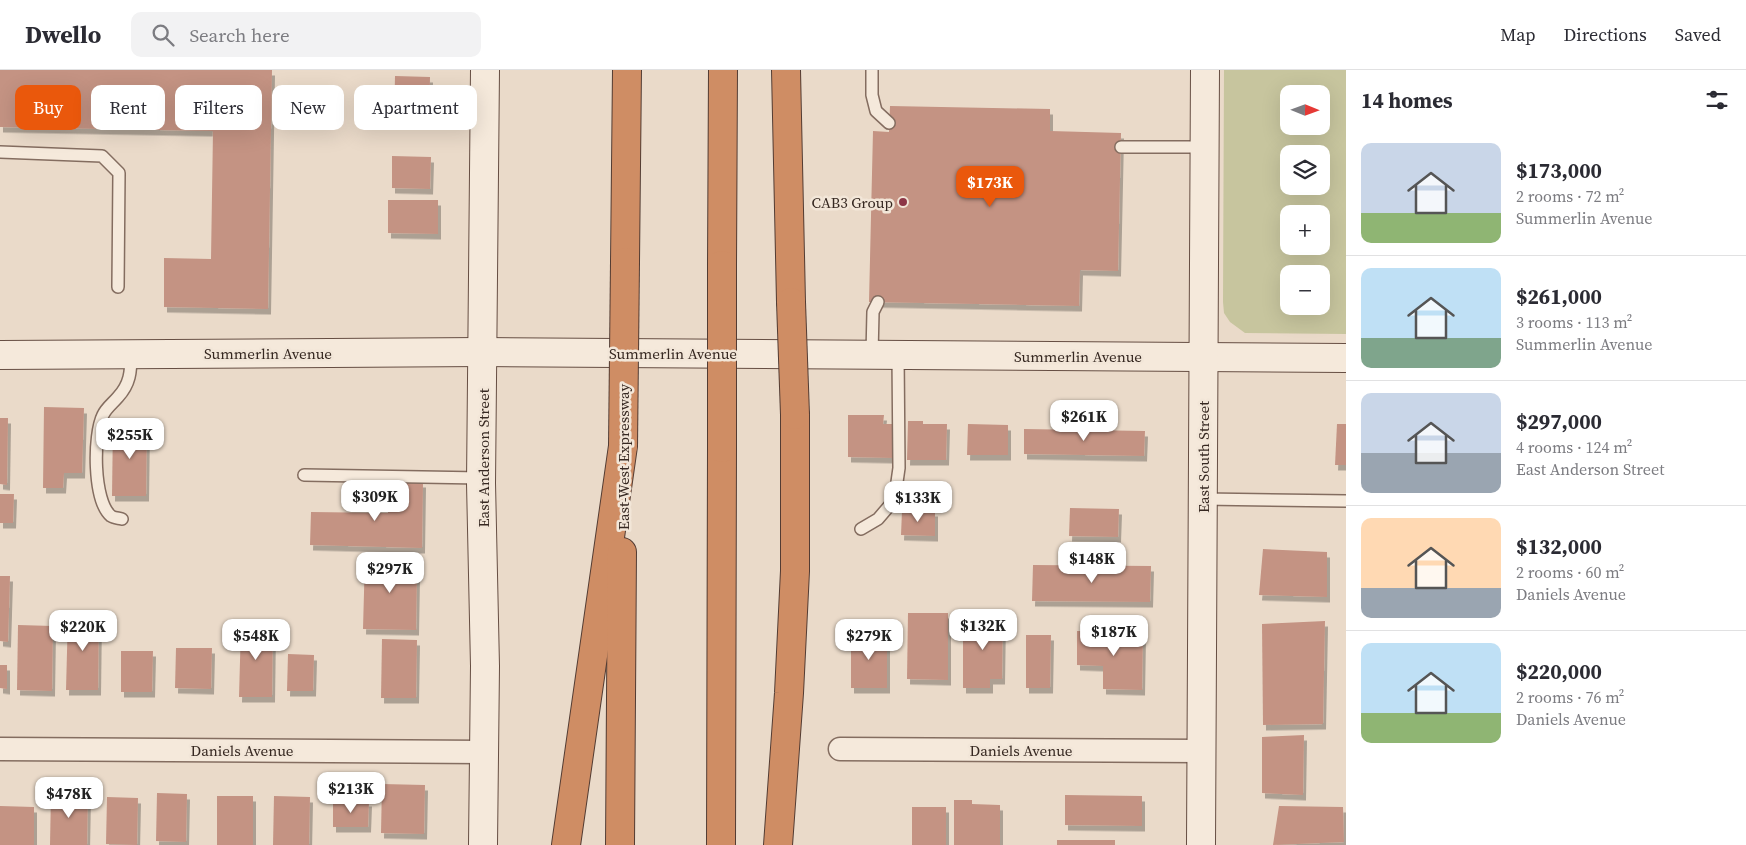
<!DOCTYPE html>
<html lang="en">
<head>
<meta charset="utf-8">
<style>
  body { margin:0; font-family:"Source Serif 4",serif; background:#f2f2f3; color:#2b2b33; height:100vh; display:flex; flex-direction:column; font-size:19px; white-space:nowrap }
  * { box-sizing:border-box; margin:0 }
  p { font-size:16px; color:#7c7c81 }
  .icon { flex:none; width:28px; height:28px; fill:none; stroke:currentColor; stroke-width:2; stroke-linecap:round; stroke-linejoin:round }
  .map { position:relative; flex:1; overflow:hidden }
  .drawer { display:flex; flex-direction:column; background:#fff; width:400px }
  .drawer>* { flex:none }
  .top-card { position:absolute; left:15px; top:15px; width:475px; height:45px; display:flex; gap:10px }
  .needle { width:32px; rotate:91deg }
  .buttons { position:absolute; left:1280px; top:15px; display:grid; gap:10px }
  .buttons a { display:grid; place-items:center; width:50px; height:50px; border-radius:10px; background:#fff; box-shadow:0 5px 20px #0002; font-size:25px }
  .price { position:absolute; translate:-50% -42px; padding:0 11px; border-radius:10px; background:#fff; color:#222; font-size:16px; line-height:32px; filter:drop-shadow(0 1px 2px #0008) }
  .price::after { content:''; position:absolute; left:50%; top:30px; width:15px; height:11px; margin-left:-8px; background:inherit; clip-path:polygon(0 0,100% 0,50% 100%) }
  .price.current { background:#ea580c; color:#fff }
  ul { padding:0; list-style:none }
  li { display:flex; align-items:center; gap:15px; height:125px; padding:0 15px }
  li+li { border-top:1px solid #e1e1e2 }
  li span { display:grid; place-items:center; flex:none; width:140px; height:100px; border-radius:10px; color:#555 }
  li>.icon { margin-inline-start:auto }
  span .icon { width:60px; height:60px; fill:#fffc; stroke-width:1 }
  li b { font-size:21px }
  h2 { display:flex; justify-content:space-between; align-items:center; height:60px; padding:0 15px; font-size:21px }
  .tag { padding:0 18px; border-radius:10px; background:#fff; box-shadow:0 5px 20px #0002; font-size:18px; line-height:45px }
  .tag.current { background:#ea580c; color:#fff }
  header { display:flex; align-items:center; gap:30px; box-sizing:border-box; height:70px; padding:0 25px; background:#fff; border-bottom:1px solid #e1e1e2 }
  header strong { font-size:24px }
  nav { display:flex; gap:28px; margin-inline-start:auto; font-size:18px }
  .search { width:350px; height:45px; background:#f2f2f3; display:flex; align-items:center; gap:12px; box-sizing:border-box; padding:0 18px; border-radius:10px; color:#7c7c81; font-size:19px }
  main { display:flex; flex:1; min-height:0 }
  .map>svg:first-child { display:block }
</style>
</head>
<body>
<header>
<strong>Dwello</strong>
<div class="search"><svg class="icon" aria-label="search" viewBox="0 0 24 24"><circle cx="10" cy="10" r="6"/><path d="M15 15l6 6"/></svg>Search here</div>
<nav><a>Map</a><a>Directions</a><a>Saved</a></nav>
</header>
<main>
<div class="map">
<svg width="1346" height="775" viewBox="0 0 1346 775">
  <defs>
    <filter id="shadow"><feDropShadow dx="3" dy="5.5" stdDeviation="0" flood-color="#0004"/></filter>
  </defs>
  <rect width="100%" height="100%" fill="#eadac9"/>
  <path fill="#c7c59e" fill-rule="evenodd" d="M1224,0H1346V264L1245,263L1230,252L1224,243L1223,232ZM1289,24H1321V56H1289ZM1289,84H1321V116H1289ZM1289,144H1321V176H1289ZM1289,204H1321V236H1289Z"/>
  <g fill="#c49383" filter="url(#shadow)">
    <path d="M0,0H272L268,239L164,237V188L211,189L213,61L0,57Z"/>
    <path d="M395,6L430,7L429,53L394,52Z"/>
    <path d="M890,36L1050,39V61L1121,63L1118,201L1080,200L1079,236L869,232L873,61L889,62Z"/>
    <path d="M392,86L431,87L430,119L392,118Z"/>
    <path d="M388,130H438V164L388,163Z"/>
    <path d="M44,337L84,338L82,403H64L63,418H43Z"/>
    <path d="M848,345H884L883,354H894V388L848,387Z"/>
    <path d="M0,348H8L7,415L0,414Z"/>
    <path d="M908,351H923V354H947L946,390H907Z"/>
    <path d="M113,353H147L146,426H112Z"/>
    <path d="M968,354L1008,355V385H967Z"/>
    <path d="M1337,354H1346V395H1335Z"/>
    <path d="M1024,359L1145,361L1144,386L1024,384Z"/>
    <path d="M389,411L423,412L422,478L310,475L311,442L388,443Z"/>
    <path d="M0,424H14L13,453H0Z"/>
    <path d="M1070,438L1119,439L1118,467L1069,466Z"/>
    <path d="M902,441H935V466L901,465Z"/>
    <path d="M1263,479L1327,482V527L1259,525Z"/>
    <path d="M365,486L412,487V503H417L416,560L363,559Z"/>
    <path d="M1033,495L1151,496L1150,532L1032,531Z"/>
    <path d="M0,506H10L8,572L0,571Z"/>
    <path d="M908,543H948V610L907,609Z"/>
    <path d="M68,544H99L98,620H66Z"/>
    <path d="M974,544H1003L1002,609H990V618H963V557H974Z"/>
    <path d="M1325,551L1323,654L1263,655L1262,554Z"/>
    <path d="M18,555L53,556L52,621L17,620Z"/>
    <path d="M241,555L273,556L272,627H239Z"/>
    <path d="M1077,561L1143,562L1142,620L1103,619V596L1077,595Z"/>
    <rect x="851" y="564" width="36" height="54"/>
    <path d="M1026,565H1051L1050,618H1026Z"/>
    <path d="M382,569L417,570L416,628H381Z"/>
    <path d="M176,578H212L211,619L175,618Z"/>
    <path d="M121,581H153L152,622H121Z"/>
    <path d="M288,584L314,585L313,621H287Z"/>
    <path d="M0,595H7V619L0,618Z"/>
    <path d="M1304,665L1303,725L1262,723V667Z"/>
    <path d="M382,714L425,715L424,764L381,763Z"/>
    <path d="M51,723H88L87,775H50Z"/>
    <path d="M157,723L187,724L186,772L156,771Z"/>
    <path d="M1065,725L1142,726V756L1065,755Z"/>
    <rect x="217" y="726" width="36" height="49"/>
    <path d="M274,726L310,727L309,775H273Z"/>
    <path d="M107,727L138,728L137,775L106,774Z"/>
    <path d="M333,730L369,731L368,757H333Z"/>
    <path d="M954,730H972V734L1000,735V775H954Z"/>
    <path d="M0,736L34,737V775H0Z"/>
    <path d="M1279,736L1343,737L1344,772L1273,775Z"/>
    <rect x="912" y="737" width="34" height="38"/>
    <rect x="1057" y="770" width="58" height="5"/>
  </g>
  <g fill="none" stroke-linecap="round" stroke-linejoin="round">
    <g stroke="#846d60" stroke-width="14">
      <g id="lane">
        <path d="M872,0V25L876,41L889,53"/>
        <path d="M1121,77H1205"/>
        <path d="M0,82L102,86L119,103L118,217"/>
        <path d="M872,284L873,242L878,232"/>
        <path d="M304,405L481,408"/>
        <path d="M1203,429L1346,431"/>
        <path d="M122,449C118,448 114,448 111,446C93,431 93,365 103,345C106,338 113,333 118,327C130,314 131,302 131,284"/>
        <path d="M861,459L878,449L890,435L896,419L899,398L898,284"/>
      </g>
    </g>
    <g stroke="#846d60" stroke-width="25">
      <g id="street">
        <path d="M0,679L484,682"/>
        <path d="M840,679L1201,681"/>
      </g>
    </g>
    <g stroke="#664e43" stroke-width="30">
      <g id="secondary">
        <path d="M0,285L482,282L1346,288"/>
        <path d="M483,775L485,596L481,413L485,0"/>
        <path d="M1201,775L1205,0"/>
      </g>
    </g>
    <g stroke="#533c33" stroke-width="30">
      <g id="highway">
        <path d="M786,0L791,232"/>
        <path d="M625,192L627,0"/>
        <path d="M722,195L723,0"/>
        <path d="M566,775L623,376"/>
        <path d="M620,775L622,482"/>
        <path d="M721,775L722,378"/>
        <path d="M778,775L789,623L795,501V345"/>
      </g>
    </g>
    <use href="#lane" stroke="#f5e9db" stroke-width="11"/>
    <use href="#street" stroke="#f5e9db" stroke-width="22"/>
    <use href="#secondary" stroke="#f5e9db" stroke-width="28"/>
    <use href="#highway" stroke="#cf8d64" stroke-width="28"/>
    <g stroke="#533c33" stroke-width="30" stroke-linecap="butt">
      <g id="highway-bridge">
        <path d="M722,195V378"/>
        <path d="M791,232L795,345"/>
        <path d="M623,376L625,192"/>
      </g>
    </g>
    <use href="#highway-bridge" stroke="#cf8d64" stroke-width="28"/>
  </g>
  <circle fill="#8d3646" stroke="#f2e6d8" stroke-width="2" cx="903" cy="132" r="5"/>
  <g text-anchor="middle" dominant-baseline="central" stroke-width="5" stroke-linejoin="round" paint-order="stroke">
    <g font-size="15" fill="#362821" stroke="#f2e6d8" text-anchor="end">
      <text x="893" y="132">CAB3 Group</text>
    </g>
    <g font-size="15" fill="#362821" stroke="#f2e6d8">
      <text x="268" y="283">Summerlin Avenue</text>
      <text x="673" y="283">Summerlin Avenue</text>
      <text x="1078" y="286">Summerlin Avenue</text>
      <text transform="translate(623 387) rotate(-90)">East-West Expressway</text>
      <text transform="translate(1203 387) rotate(-90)">East South Street</text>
      <text transform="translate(483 388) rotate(-90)">East Anderson Street</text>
      <text x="242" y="680">Daniels Avenue</text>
      <text x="1021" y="680">Daniels Avenue</text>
    </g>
  </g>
</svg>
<div class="buttons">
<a><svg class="needle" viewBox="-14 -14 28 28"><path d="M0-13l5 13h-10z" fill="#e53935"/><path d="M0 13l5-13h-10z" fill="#7c7c81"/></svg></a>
<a><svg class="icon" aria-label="layers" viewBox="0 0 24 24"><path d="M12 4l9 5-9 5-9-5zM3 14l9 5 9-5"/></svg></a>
<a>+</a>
<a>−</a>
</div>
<b class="price current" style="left:990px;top:138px">$173K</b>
<b class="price" style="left:1084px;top:372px">$261K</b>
<b class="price" style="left:130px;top:390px">$255K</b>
<b class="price" style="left:375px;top:452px">$309K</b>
<b class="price" style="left:918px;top:453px">$133K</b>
<b class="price" style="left:1092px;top:514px">$148K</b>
<b class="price" style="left:390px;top:524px">$297K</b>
<b class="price" style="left:983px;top:581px">$132K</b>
<b class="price" style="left:83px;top:582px">$220K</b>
<b class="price" style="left:1114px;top:587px">$187K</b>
<b class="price" style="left:256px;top:591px">$548K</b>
<b class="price" style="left:869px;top:591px">$279K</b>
<b class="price" style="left:351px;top:744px">$213K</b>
<b class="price" style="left:69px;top:749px">$478K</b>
<div class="top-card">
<a class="tag current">Buy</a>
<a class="tag">Rent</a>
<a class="tag">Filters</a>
<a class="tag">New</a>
<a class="tag">Apartment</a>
</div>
</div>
<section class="drawer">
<h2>14 homes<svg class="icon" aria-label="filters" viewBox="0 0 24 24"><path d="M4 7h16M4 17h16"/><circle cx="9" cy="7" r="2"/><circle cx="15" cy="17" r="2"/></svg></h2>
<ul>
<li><span style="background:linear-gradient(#c9d6e8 70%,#8fb573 0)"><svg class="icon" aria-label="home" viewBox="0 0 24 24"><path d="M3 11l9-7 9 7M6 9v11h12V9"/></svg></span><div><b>$173,000</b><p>2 rooms · 72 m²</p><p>Summerlin Avenue</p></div></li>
<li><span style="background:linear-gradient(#bfe0f5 70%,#7fa58c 0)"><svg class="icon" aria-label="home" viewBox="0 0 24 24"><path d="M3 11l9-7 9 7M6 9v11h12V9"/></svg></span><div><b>$261,000</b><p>3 rooms · 113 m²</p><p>Summerlin Avenue</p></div></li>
<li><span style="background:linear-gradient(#c9d6e8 60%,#9aa5b1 0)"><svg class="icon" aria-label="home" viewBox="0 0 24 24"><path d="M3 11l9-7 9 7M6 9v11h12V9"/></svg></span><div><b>$297,000</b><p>4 rooms · 124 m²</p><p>East Anderson Street</p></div></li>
<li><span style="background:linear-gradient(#ffd9b3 70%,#9aa5b1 0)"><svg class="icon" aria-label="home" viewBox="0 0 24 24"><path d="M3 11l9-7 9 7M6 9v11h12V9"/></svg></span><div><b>$132,000</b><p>2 rooms · 60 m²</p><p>Daniels Avenue</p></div></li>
<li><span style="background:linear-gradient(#bfe0f5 70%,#8fb573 0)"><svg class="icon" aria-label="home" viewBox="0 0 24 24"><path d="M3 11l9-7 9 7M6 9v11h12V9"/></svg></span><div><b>$220,000</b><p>2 rooms · 76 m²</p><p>Daniels Avenue</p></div></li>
</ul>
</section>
</main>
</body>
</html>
